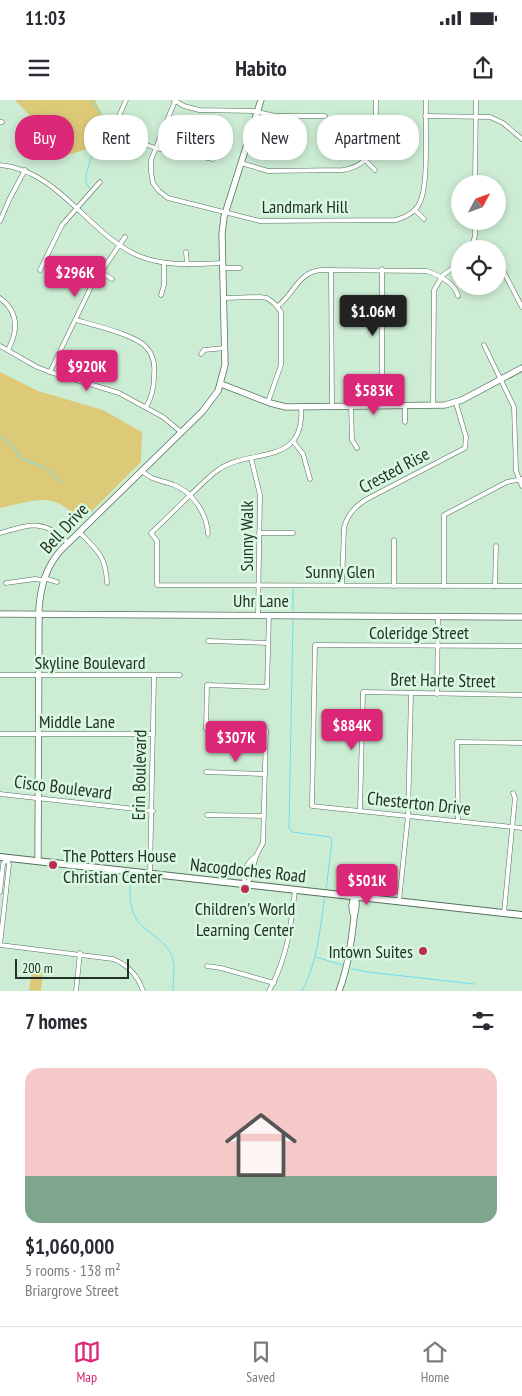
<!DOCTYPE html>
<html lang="en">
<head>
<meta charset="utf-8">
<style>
  body { margin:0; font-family:"PT Sans Narrow",sans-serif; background:#f7f7f7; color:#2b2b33; height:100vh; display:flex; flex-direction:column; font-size:19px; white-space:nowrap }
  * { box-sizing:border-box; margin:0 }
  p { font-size:16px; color:#7c7c81 }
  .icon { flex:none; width:28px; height:28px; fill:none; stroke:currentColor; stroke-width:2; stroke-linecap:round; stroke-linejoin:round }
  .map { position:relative; height:891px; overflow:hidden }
  .details { display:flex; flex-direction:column; background:#fff; flex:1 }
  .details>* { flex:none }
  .banner { position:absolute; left:15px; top:15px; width:492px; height:45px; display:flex; gap:10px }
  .needle { width:32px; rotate:49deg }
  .fabs { position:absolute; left:451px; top:75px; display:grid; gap:10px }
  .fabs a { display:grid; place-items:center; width:55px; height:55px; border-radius:50%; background:#fff; box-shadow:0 2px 8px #0003; font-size:25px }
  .scale { position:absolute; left:15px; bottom:12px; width:114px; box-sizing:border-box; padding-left:5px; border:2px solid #253128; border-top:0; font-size:14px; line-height:18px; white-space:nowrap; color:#253128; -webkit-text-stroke:4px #d9f9e1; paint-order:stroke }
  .price { position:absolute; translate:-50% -42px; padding:0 11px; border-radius:5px; background:#db2777; color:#fff; font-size:16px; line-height:32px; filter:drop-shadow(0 1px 2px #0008) }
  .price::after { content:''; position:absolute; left:50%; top:30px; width:15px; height:11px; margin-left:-8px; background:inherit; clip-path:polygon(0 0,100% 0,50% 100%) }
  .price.current { background:#222; color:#fff }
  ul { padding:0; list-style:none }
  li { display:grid; align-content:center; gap:10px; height:265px; padding:0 25px }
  li span { display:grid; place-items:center; height:155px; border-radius:15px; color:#555 }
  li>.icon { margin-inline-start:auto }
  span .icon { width:90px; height:90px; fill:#fffc; stroke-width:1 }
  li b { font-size:21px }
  h2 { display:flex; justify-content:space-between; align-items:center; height:60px; padding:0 25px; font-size:21px }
  .pill { padding:0 18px; border-radius:20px; background:#fff; box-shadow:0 2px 8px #0003; font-size:18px; line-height:45px }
  .pill.current { background:#db2777; color:#fff }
  .status { display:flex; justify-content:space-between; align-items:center; height:35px; padding:0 25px; background:#fff; direction:ltr }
  .status svg { height:14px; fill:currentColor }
  header { display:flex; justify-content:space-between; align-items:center; height:65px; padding:0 25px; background:#fff; font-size:22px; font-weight:800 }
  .menu { display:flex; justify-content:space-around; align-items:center; height:70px; border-top:1px solid #e1e1e2; background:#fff; font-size:14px; color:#7c7c81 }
  .menu a { display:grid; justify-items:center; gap:2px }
  .menu .current { color:#db2777 }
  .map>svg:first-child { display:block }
</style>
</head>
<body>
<div class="status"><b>11:03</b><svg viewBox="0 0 49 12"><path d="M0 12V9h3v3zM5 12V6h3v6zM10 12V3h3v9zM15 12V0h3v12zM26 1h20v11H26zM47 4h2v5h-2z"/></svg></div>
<header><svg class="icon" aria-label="menu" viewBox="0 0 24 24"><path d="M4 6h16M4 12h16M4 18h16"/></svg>Habito<svg class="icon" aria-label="share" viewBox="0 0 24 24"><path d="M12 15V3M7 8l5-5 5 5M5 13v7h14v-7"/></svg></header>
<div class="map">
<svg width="522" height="891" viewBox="0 0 522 891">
  <rect width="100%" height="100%" fill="#ccecd4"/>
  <g fill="#ddca79">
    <path d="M15,0H95L108,25L91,48L67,55Z"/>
    <path d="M0,272L38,291L103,310L142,332L141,362L82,421C74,415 65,405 55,402C38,396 17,405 0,408Z"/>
    <path d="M32,869L43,870L41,891L29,890Z"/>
  </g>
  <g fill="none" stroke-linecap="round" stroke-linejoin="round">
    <g stroke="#6bddf0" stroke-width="1">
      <path d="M90,89L86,82V75L97,39L105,27L102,17L92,0"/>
      <path d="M0,336L14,347L20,358L44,367L63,383"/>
      <path d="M293,510V489"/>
      <path d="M293,520L289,727L292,732L330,737L332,740L326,791"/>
      <path d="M130,778C130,791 129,805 135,817C144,833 169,840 173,860C175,869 173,881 173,891"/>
      <path d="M316,857L342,865"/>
      <path d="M352,869L368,872L474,884"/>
      <path d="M302,891C318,861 320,828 325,795"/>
    </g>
    <g stroke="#54705c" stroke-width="5">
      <g id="street">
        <path d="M126,0L112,32L155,48L213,59"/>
        <path d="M174,0L184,6L199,10L253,11L276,16H325"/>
        <path d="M175,1L151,60V72L153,83L159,91L168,98L260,121L396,120C406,117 416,112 420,102C429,84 425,22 426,0"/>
        <path d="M425,16L490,17L503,23L522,39"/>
        <path d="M0,22H2"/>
        <path d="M365,60L375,70"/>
        <path d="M241,63L268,71L343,70C381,64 375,30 376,0"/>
        <path d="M0,65C59,70 88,134 139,156C166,167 195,164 223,163"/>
        <path d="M475,84L476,0"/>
        <path d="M415,110L424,119"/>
        <path d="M0,121L9,100L25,70"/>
        <path d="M474,143L487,149"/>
        <path d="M471,149L475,136V121"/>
        <path d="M186,152L187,164"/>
        <path d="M498,161L522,207"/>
        <path d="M223,168H240"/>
        <path d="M382,169V305"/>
        <path d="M40,170L62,125L100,82"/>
        <path d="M331,170L332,306"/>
        <path d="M101,172L112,179"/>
        <path d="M161,195L164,185V163"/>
        <path d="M0,198C19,212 18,231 8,250"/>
        <path d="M224,198L260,197L267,198L275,204L281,212V265L268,302"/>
        <path d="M278,206C294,194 298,172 321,170L427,171C438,175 455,183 458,196"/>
        <path d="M76,220C93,225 137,235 147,248C154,256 155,268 154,277C154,289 152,297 146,307"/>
        <path d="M484,245L514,307L516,371L522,386"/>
        <path d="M0,246L37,267L50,272L119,293L163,317L181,332"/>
        <path d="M201,254L204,250L225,248"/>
        <path d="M50,272L92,185L125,137"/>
        <path d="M433,305L434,190L443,175L460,163"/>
        <path d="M301,306C306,368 250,347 218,370C207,378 199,387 189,396C177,408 164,421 151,433L157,441V485L522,486"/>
        <path d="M351,306L352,340L357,348"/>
        <path d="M405,322V305"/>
        <path d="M293,341L303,354L310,379"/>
        <path d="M251,358L260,395L258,515"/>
        <path d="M142,371C154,382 160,379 174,385C193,392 207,414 208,434"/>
        <path d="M79,432C97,450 106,456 107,483"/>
        <path d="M0,433C28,425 45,418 68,443"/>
        <path d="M259,433H293"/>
        <path d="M394,440V486"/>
        <path d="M44,478L57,482"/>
        <path d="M6,483L35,479L43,480"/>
        <path d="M342,485L344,428C347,415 355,406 367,399L465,348L466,337L456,303"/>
        <path d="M444,486V415L507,382L522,379"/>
        <path d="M495,486L496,446"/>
        <path d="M208,541L268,543"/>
        <path d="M522,546L315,545L312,706L522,728"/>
        <path d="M0,575H180"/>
        <path d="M437,594L438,516"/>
        <path d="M0,634H153"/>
        <path d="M206,672L265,674"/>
        <path d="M0,694L153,711"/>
        <path d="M360,710L363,592L522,595"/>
        <path d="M207,715L264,716"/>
        <path d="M458,720L457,642L522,643"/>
        <path d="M150,774L154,576"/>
        <path d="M246,784L250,779L256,756L263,743L266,630L206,629L207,585L267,587L269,515"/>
        <path d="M245,785C242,773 246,763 256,756"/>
        <path d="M0,792L3,764L7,758"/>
        <path d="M399,801L408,716L411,594"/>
        <path d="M504,813L515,698L513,693"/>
        <path d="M0,845L113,859C128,865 138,876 143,891"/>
        <path d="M0,845L9,765L7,758"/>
        <path d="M207,866L221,868L274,883"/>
        <path d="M76,891L80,853"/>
        <path d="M269,891C287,859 291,826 295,790"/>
      </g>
    </g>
    <g stroke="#54705c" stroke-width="7">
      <g id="secondary">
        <path d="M221,284L270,303L286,307L445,305L462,300L522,268"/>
        <path d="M0,514L522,517"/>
        <path d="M38,761L39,508C41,485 46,467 61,450L202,312L218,291L225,265L222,134L224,117L261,0"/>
        <path d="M354,816C351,808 351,803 355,796"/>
        <path d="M339,891C348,867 351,844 354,818C355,810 358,805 355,796"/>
      </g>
    </g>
    <g stroke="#54705c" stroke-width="8">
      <path id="primary" d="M0,757L522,815"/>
    </g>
    <use href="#street" stroke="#fff" stroke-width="4"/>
    <use href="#secondary" stroke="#fff" stroke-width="5.5"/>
    <use href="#primary" stroke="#fff" stroke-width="6"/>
  </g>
  <g fill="#bd2d50" stroke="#d9f9e1" stroke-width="2">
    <circle cx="53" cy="765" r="5"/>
    <circle cx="245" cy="789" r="5"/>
    <circle cx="423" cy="851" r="5"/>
  </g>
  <g text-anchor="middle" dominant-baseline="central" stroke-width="5" stroke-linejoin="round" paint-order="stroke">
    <g font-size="18" fill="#253128" stroke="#d9f9e1">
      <text x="305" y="106">Landmark Hill</text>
      <text transform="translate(394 370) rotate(-28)">Crested Rise</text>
      <text transform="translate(64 428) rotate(-47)">Bell Drive</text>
      <text transform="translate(246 436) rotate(-90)">Sunny Walk</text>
      <text x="340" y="471">Sunny Glen</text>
      <text x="261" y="500">Uhr Lane</text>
      <text x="419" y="532">Coleridge Street</text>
      <text x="90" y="562">Skyline Boulevard</text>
      <text transform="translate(443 580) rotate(1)">Bret Harte Street</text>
      <text x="77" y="621">Middle Lane</text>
      <text transform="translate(139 675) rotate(-89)">Erin Boulevard</text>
      <text transform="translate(63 687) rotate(7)">Cisco Boulevard</text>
      <text transform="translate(419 703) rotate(6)">Chesterton Drive</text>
      <text transform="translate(248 770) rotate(6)">Nacogdoches Road</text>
    </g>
    <g font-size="18" fill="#253128" stroke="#d9f9e1" text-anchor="start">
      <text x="63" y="755">The Potters House<tspan x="63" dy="21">Christian Center</tspan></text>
      <text x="245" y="808" text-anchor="middle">Children's World<tspan x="245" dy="21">Learning Center</tspan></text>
      <text x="413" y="851" text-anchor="end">Intown Suites</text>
    </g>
  </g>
</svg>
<div class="fabs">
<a><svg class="needle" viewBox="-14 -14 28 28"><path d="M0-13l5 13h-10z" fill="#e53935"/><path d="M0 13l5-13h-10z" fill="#7c7c81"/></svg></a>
<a><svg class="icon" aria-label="locate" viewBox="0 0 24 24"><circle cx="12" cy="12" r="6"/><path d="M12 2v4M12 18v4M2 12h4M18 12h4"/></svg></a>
</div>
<div class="scale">200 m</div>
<b class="price" style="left:75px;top:198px">$296K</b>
<b class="price current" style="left:373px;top:237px">$1.06M</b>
<b class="price" style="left:87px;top:292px">$920K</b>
<b class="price" style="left:374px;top:316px">$583K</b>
<b class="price" style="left:352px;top:651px">$884K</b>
<b class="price" style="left:236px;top:663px">$307K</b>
<b class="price" style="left:367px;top:806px">$501K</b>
<div class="banner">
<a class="pill current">Buy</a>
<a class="pill">Rent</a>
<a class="pill">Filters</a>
<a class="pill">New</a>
<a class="pill">Apartment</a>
</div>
</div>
<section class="details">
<h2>7 homes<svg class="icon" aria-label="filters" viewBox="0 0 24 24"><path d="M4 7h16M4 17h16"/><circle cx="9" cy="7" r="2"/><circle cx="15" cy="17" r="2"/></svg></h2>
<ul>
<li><span style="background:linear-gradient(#f6c9c9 70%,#7fa58c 0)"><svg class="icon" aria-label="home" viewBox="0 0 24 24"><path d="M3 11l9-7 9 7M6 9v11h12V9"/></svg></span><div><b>$1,060,000</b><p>5 rooms · 138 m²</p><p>Briargrove Street</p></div></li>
</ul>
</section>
<nav class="menu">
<a class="current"><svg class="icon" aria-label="map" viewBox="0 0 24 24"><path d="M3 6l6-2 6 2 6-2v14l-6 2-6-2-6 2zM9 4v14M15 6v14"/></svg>Map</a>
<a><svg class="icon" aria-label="saved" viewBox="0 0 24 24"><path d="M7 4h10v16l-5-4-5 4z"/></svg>Saved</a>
<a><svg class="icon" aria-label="home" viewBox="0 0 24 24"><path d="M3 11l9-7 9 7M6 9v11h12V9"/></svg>Home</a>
</nav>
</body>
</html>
